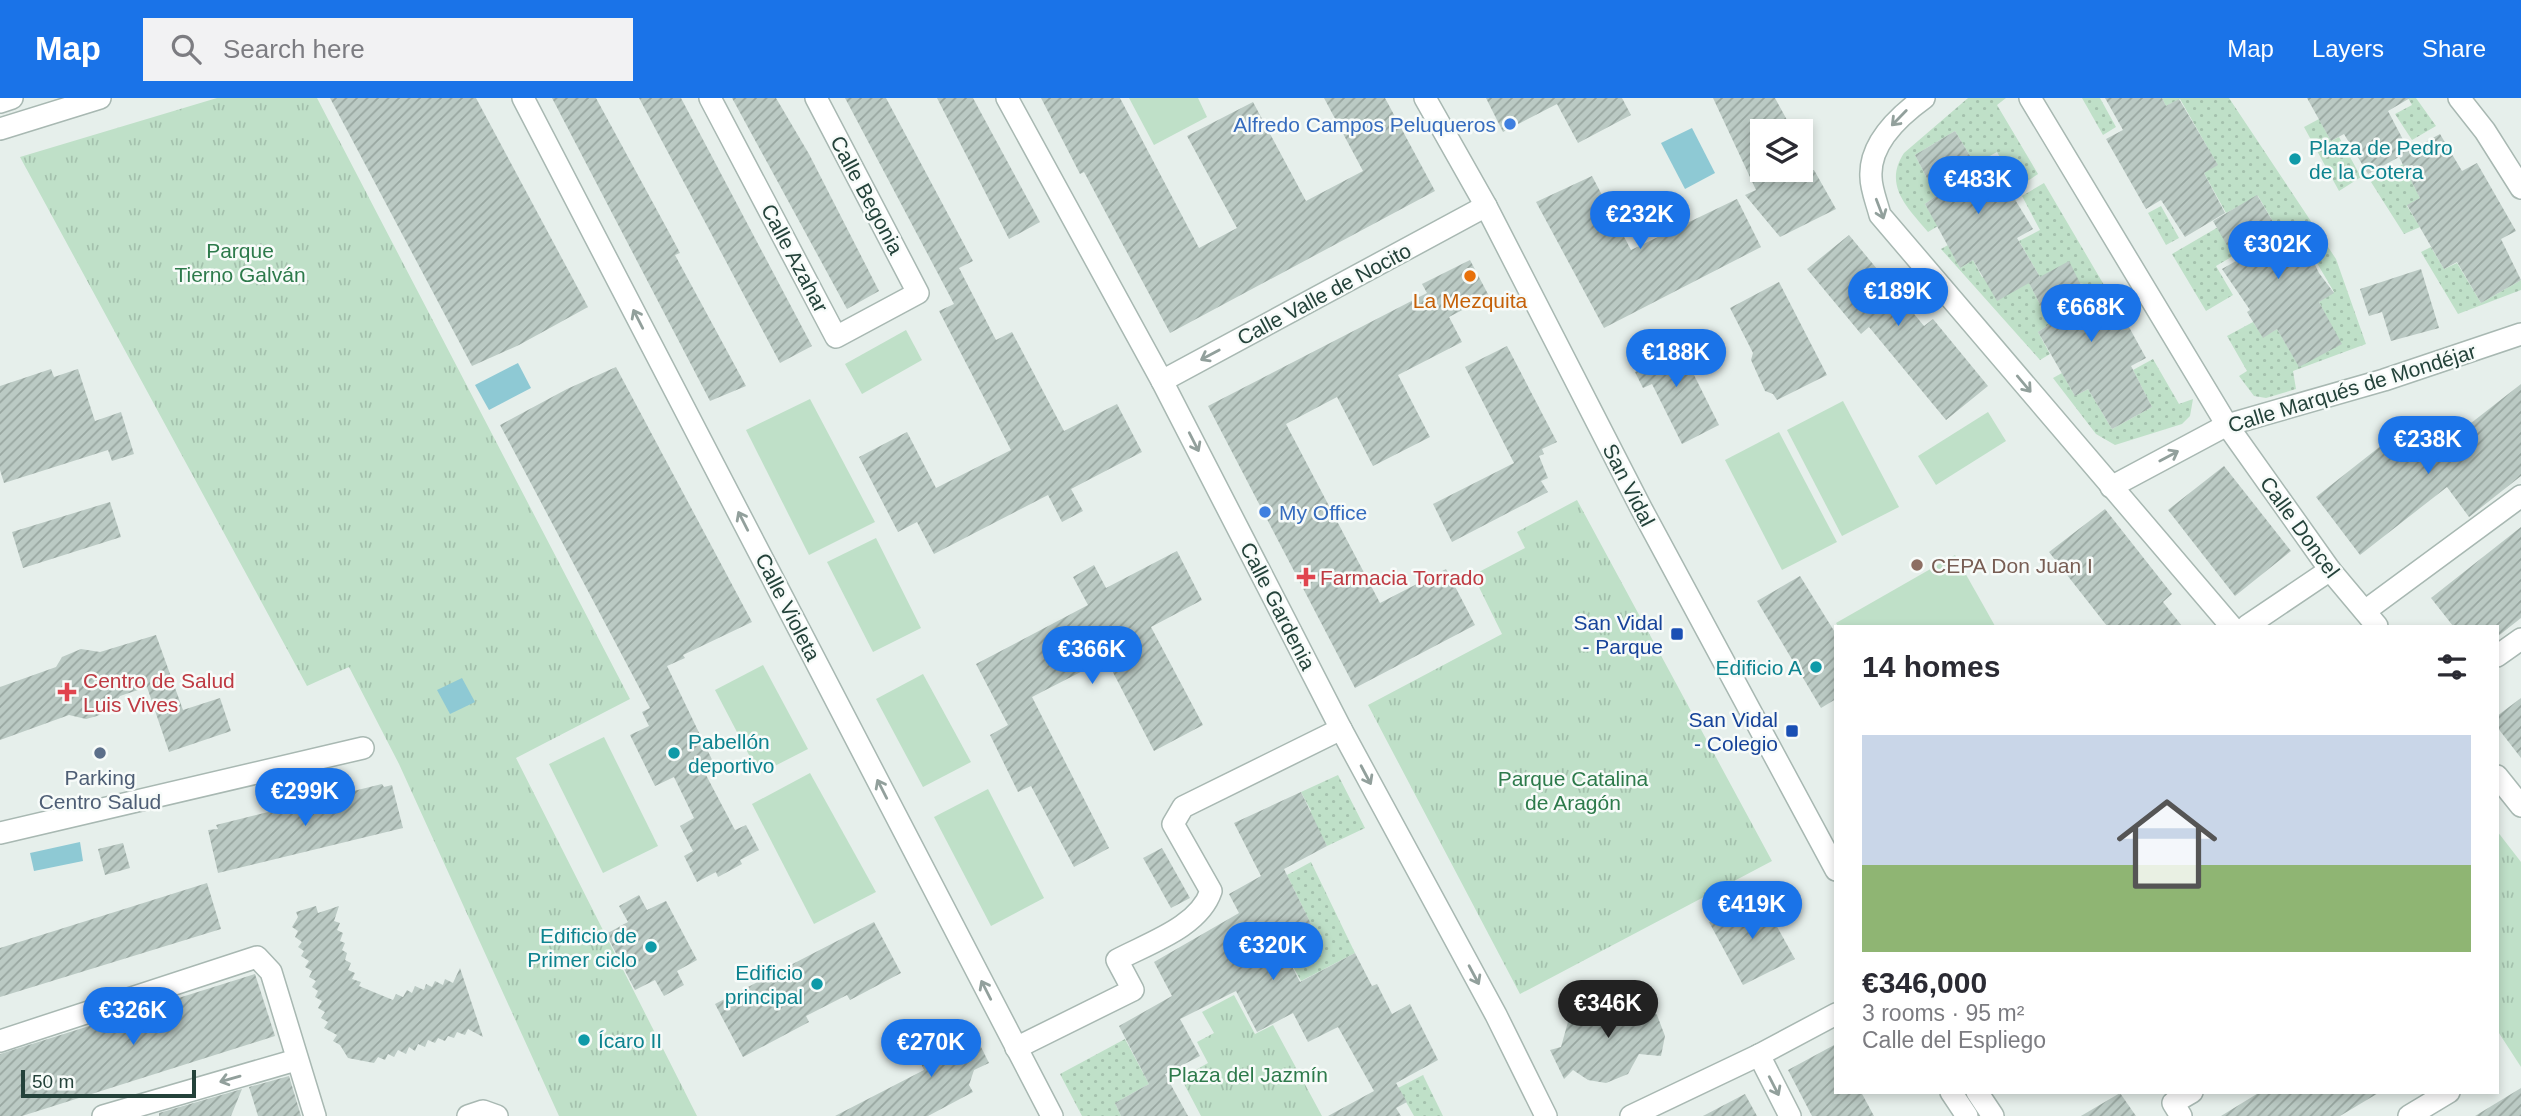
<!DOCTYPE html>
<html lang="en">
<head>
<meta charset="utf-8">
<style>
  body { margin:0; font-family:Arial,sans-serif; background:#f2f2f3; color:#2b2b33; height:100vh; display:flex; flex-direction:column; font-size:26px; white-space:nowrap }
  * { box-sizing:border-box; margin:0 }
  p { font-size:23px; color:#7c7c81 }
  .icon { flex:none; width:38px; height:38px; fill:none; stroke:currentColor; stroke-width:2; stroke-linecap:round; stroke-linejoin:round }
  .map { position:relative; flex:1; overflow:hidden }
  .side { position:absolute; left:1834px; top:527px; width:665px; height:469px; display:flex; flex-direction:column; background:#fff; border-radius:0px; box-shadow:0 4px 10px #0003 }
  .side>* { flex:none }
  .controls { position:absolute; left:1750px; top:21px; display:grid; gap:14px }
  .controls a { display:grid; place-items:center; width:63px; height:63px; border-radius:0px; background:#fff; box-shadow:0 4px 10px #0003; font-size:35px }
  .scale { position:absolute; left:21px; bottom:18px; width:175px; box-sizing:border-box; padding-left:7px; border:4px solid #24423a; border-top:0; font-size:19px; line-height:24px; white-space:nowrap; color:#24423a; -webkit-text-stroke:5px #f7fbf9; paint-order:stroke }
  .price { position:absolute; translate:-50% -60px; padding:0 16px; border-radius:24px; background:#1a73e8; color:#fff; font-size:23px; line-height:46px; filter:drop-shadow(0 2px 4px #0008) }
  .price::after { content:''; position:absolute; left:50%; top:42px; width:21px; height:16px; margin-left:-10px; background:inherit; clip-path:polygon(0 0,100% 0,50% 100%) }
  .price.selected { background:#222; color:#fff }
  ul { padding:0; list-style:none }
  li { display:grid; align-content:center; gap:14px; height:371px; padding:0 28px }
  li span { display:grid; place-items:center; height:217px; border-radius:0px; color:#555 }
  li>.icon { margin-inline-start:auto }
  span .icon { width:126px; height:126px; fill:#fffc; stroke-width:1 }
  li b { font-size:30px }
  h2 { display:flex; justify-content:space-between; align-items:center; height:84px; padding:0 28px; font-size:30px }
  header { display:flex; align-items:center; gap:42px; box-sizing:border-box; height:98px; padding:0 35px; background:#1a73e8; color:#fff }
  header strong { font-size:33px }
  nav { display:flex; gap:38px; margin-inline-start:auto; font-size:24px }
  .search { width:490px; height:63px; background:#f2f2f3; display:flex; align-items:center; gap:18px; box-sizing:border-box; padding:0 24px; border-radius:0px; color:#7c7c81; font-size:26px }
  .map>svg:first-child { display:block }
</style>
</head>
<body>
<header>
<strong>Map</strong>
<div class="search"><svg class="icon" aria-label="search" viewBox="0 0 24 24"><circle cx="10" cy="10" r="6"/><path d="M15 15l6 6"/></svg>Search here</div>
<nav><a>Map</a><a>Layers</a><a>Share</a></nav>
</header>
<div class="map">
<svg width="2521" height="1018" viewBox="0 0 2521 1018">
  <defs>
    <pattern id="grass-dots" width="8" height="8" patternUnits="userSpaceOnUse" patternTransform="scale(1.75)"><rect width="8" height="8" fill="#bfe0c8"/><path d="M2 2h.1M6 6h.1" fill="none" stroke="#a4c1ad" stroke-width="1.8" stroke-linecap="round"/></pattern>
    <pattern id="park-tufts" width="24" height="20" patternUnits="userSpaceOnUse" patternTransform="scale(1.75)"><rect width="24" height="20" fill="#bfe0c8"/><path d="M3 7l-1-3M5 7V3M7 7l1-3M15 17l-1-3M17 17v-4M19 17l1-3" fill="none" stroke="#a4c1ad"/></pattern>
    <pattern id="building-hatch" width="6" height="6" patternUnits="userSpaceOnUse" patternTransform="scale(1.75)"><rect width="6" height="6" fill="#bbcac4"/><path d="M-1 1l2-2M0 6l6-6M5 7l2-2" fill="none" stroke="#98a6a0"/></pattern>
  </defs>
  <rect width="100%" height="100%" fill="#e6efeb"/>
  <g fill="url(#grass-dots)">
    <path d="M1968,0H2006L1997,7L2038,76L2017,90L1997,54L1975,66L1955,33L1915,57L1936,98L1925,106L1938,128L1928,134C1907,109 1883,87 1904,55Z"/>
    <path d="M2082,0H2100L2116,29L2103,37Z"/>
    <path d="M2162,0H2229L2336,161L2366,246L2293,273L2296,291L2266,300L2254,298L2239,278L2247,273L2227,238L2253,224L2263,239L2277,231L2299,268L2341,246L2319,204L2334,194L2297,131L2282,139L2258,98L2226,115L2204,75L2217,66L2180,1L2166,8Z"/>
    <path d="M2408,0H2416L2436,28L2412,42L2395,16L2412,7Z"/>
    <path d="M2319,21L2331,43L2339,39L2361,79L2339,93L2304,29Z"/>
    <path d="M2403,66L2420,100L2407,108L2420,129L2404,136L2371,84Z"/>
    <path d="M2044,85L2104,187L2089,195L2084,186L2040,179L2019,143L2040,132L2022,98Z"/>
    <path d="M2161,108L2179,140L2166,147L2148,115Z"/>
    <path d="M2220,128L2233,158L2216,168L2233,197L2206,213L2172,156Z"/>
    <path d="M1948,147L1960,170L1973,162L1982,179L2029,185L2050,226L2038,234L2050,256L2040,262L1941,151Z"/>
    <path d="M2431,149L2444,171L2457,165L2481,205L2521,182V192L2458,216L2421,154Z"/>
    <path d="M2153,261L2179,306L2193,301L2190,318L2182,326L2115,347L2096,336L2053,280L2062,275L2075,298L2088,291L2112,331L2152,309L2133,272Z"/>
    <path d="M1338,677L1365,730L1327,748L1317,729L1304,717L1311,713L1301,694Z"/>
    <path d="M1311,764L1355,855L1301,883L1281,847L1312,828L1287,777Z"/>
    <path d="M1125,941L1149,986L1115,1005L1121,1018H1082L1060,976Z"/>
    <path d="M1423,977L1443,1018H1414L1398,990Z"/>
  </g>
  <g fill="url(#park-tufts)">
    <path d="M217,0H317L630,601L516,660L697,1018H559L399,666L349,569L307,588L20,59Z"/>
    <path d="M1577,402L1772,763L1520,896L1368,607L1502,536L1473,477L1525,450L1517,434Z"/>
    <path d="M2497,733L2521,764V969L2497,932Z"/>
    <path d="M1234,897L1255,936L1273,927L1322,1018H1201L1181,980L1208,965L1197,944L1214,935L1202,914Z"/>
  </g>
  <g fill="#bfe0c8">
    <path d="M1129,0H1198L1207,19L1154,47Z"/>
    <path d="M906,232L922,262L862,296L845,266Z"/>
    <path d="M810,301L875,424L809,457L746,332Z"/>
    <path d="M1843,303L1899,409L1842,438L1787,332Z"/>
    <path d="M1988,314L2006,343L1936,387L1918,358Z"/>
    <path d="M1779,334L1837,444L1782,472L1725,362Z"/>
    <path d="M876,440L921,530L873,554L827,464Z"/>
    <path d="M1955,457L1995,528H1838L1836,525Z"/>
    <path d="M763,567L808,651L759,676L715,592Z"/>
    <path d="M923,576L971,664L923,689L876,601Z"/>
    <path d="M604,639L658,748L603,775L549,666Z"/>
    <path d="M810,675L876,794L814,826L752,706Z"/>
    <path d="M988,691L1044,800L991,828L934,719Z"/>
  </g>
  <g fill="#8ec9d4">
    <path d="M1692,30L1715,75L1685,91L1661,45Z"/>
    <path d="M518,265L531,290L489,312L475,287Z"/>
    <path d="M462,580L475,604L450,616L437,592Z"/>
    <path d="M80,744L83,763L34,773L30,755Z"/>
  </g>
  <g fill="url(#building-hatch)">
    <path d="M330,0H476L588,209L519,247L472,268Z"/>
    <path d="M552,0H596L671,138L680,155L675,157L746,288L710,303Z"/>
    <path d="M639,0H681L812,248L780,265Z"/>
    <path d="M732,0H776L809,56L879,193L847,211Z"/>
    <path d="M845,0H886L973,163L959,170L996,242L1012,234L1064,333L1117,306L1142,354L1071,391L1083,413L1062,424L1048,397L934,456L917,424L898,434L859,359L907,334L936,390L1011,352L939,213L954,206Z"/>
    <path d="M937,0H973L1040,124L1009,141Z"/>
    <path d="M1041,0H1120L1199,150L1237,130L1187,38L1253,4L1306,103L1363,73L1324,0H1385L1435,93L1170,235L1084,74L1080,76Z"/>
    <path d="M1486,0H1622L1631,17L1578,45L1557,6L1503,34Z"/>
    <path d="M1713,0H1775L1793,33H1762V72H1814L1836,111L1780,139L1745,97L1756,92Z"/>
    <path d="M2105,0H2162L2166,8L2179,1L2218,67L2204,75L2225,115L2185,139L2161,102L2146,111L2106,41L2123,32Z"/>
    <path d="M2307,0H2410L2388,13L2409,53L2440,36L2462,73L2477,65L2516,133L2501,141L2521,182L2481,205L2457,164L2444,171L2407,107L2420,100L2399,59L2368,76L2344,36L2331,43Z"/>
    <path d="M1955,33L1978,71L1992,64L2033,131L2017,140L2040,179L1997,203L1973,162L1960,170L1925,106L1936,98L1915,57Z"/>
    <path d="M1592,78L1631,152L1737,101L1761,149L1604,230L1536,104Z"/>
    <path d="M2257,97L2282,139L2297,130L2319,175L2334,195L2319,204L2342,246L2299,269L2277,231L2263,240L2247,214L2250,212L2222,171L2236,163L2213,123Z"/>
    <path d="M1849,137L1924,228L1933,221L1988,288L1946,322L1869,229L1861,236L1807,171Z"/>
    <path d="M1470,162L1489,198L1449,219L1462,244L1398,277L1430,339L1373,368L1337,299L1286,326L1380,505L1446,471L1475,527L1355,590L1208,308L1427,195L1422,186Z"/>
    <path d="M2069,163L2081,187L2084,186L2092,201L2108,191L2146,260L2131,268L2152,309L2112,331L2088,291L2075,298L2038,234L2050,226L2029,185Z"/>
    <path d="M2421,171L2439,230L2391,243L2382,214L2369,218L2360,191Z"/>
    <path d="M1779,184L1827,277L1777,302L1773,296L1765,293L1751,262L1753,255L1730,210Z"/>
    <path d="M1674,237L1719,327L1682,346L1652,286L1643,290L1635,274L1643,270L1636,256Z"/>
    <path d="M1507,248L1557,344L1542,351L1544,356L1539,358L1548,380L1541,383L1548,394L1452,444L1433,406L1514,365L1465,269Z"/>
    <path d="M616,269L752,524L683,557L685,560L667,568L717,672L706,677L735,732L746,727L759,752L740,762L742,766L718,779L716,774L697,784L684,758L693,753L680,728L694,720L674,679L655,688L630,637L649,628L642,614L650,610L500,327L567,291Z"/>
    <path d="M51,271L54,279L78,271L95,323L121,314L134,356L112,363L108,352L4,385L0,372V288Z"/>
    <path d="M2521,286V378L2469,419L2447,389L2360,457L2316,399L2392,339L2398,351L2412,345L2425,361Z"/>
    <path d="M2224,368L2291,453L2235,498L2168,412Z"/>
    <path d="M110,404L121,439L23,470L12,434Z"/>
    <path d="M2105,411L2172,496L2163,504L2182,528H2107L2049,454Z"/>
    <path d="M2521,429V520L2497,539V528H2453L2431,500Z"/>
    <path d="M1177,453L1202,502L1151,529L1203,627L1154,653L1106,561L1032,599L1109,750L1074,769L1031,688L1018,694L990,637L1008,627L976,566L1088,507L1073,479L1094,467L1106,490Z"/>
    <path d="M1800,478L1836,536V601L1821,610L1757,503Z"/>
    <path d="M156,537L183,612L220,600L231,633L169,654L147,589L120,598L109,612L97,618L86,621L69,617L0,642V589L56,569L62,559L81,551L100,554Z"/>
    <path d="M2521,600V660L2497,629V618Z"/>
    <path d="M382,686L384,689L392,687L403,730L218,775L208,732L218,731L216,727Z"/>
    <path d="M1301,694L1327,748L1284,771L1312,828L1280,845L1300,884L1355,855L1372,888L1377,886L1392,916L1410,906L1438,962L1396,985L1407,1004L1396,1010L1401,1018H1328L1374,993L1338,929L1308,944L1293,915L1257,934L1236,893L1180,921L1200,958L1165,976L1188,1018H1121L1115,1005L1149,986L1119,928L1172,898L1154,864L1239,815L1229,796L1261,778L1234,725Z"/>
    <path d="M123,745L130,770L105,777L98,751Z"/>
    <path d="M1162,750L1190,800L1171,810L1143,760Z"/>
    <path d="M207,785L221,831L0,899V850Z"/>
    <path d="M639,797L647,812L666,803L697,862L677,873L684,887L664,898L655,882L635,892L606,836L628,824L619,808Z"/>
    <path d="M1760,798L1795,861L1743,887L1709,824Z"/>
    <path d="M316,808L318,815L339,808L334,823L340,825L337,832L343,835L340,843L345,845L342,852L347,855L345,862L351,865L348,872L355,875L352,881L361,884L359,888L393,902L396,896L403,899L407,892L412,895L415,888L424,892L426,886L432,889L435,883L443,887L445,881L453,885L460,870L483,939L468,931L465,937L457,934L454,940L448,938L445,943L438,940L435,945L428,942L425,949L418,946L415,953L409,949L406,956L398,952L394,959L388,956L385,962L378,959L374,965L348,960L340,947L333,943L337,937L324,930L328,924L321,920L325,914L318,910L322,903L315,899L318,893L312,889L316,883L309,879L312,873L305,869L309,863L301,858L304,853L298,849L302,844L295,839L298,833L292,829L298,819L296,814Z"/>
    <path d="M874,824L901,875L850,902L847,897L806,918L809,924L743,959L715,906Z"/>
    <path d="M255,876L275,938L22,1018H0V956Z"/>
    <path d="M1637,897L1657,917L1665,938L1661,958L1639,956L1628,976L1606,985L1588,982L1573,972L1564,981L1550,952L1561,949L1571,913L1590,903H1609L1627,910Z"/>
    <path d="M969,925L989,965L974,972L969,987L973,994L928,1018H835L924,972L915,953Z"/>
    <path d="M1836,946V994H1861L1874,1018H1812L1788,972Z"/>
    <path d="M289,978L301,1018H258L249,989Z"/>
    <path d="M2521,990V1018H2475Z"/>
    <path d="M242,991L231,1018H159V1015Z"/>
    <path d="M2260,994H2380L2340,1018H2221Z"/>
    <path d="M2120,995L2136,1018H2081Z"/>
    <path d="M1745,996L1757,1018H1703Z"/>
  </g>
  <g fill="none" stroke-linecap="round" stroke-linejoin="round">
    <g stroke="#a8b8b2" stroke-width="24">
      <g id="street">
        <path d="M523,0L1052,1018"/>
        <path d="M710,0L836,239L918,195L816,0"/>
        <path d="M1007,0L1162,283L1341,631L1496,917L1546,1018"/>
        <path d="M1425,0L1486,108L1641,410L1836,772"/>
        <path d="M1924,0C1899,18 1869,45 1871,79C1871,91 1877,105 1880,117L2231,528"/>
        <path d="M2030,0L2227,327L2330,472L2377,528"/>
        <path d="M2459,0L2485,33L2521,90"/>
        <path d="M0,4L12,0"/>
        <path d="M0,31L100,0"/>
        <path d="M1162,283L1486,108"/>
        <path d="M2111,389L2227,327L2384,282L2521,236"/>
        <path d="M2365,513L2521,398"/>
        <path d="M2247,528L2330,472"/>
        <path d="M2497,558L2521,541"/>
        <path d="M2497,678L2521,708"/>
        <path d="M0,735L363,650"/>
        <path d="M0,943L257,859L271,874L315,1018"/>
        <path d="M1016,950L1133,892L1117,862C1149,845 1199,829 1211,793L1173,726L1183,709L1341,631"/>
        <path d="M1759,957L1790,1018"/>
        <path d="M1951,994L1967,1018"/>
        <path d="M1977,994L1993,1018"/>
        <path d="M103,1018L296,962"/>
        <path d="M468,1018L483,1013L497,1018"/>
        <path d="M1631,1018L1759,957L1836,916"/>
        <path d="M2181,1018L2173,1005L2192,994"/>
        <path d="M2409,1018L2449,994"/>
      </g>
    </g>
    <use href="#street" stroke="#fff" stroke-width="21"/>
  </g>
  <defs><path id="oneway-shaft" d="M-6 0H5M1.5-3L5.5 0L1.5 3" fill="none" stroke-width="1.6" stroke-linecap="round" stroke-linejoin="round" transform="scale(1.75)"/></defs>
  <g stroke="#92a09c">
    <use href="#oneway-shaft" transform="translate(1899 20) rotate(134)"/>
    <use href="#oneway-shaft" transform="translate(1880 111) rotate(69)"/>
    <use href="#oneway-shaft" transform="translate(638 221) rotate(-117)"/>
    <use href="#oneway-shaft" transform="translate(1210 257) rotate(152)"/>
    <use href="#oneway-shaft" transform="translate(2024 286) rotate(50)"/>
    <use href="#oneway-shaft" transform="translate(1194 344) rotate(63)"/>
    <use href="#oneway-shaft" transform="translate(2169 358) rotate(-28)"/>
    <use href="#oneway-shaft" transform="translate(743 423) rotate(-117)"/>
    <use href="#oneway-shaft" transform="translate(1366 677) rotate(62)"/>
    <use href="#oneway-shaft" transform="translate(882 691) rotate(-117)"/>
    <use href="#oneway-shaft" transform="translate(1474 877) rotate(62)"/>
    <use href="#oneway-shaft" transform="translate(986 892) rotate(-117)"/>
    <use href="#oneway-shaft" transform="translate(230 981) rotate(164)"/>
    <use href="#oneway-shaft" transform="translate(1774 988) rotate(63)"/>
  </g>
  <g fill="#3f7fe0" stroke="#f7fbf9" stroke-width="2.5">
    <circle cx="1510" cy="26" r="7"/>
    <circle cx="1265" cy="414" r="7"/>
  </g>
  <g fill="#0f9aa8" stroke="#f7fbf9" stroke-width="2.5">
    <circle cx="2295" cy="61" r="7"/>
    <circle cx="1816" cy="569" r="7"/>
    <circle cx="674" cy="655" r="7"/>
    <circle cx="651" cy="849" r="7"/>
    <circle cx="817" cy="886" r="7"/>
    <circle cx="584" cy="942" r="7"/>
  </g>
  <circle fill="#e8710a" stroke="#f7fbf9" stroke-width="2.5" cx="1470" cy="178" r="7"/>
  <circle fill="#8d6e63" stroke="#f7fbf9" stroke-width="2.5" cx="1917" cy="467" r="7"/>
  <g fill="#e0444e" stroke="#f7fbf9" stroke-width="2.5">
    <path d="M1302.5 468.5h7v7h7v7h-7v7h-7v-7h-7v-7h7z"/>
    <path d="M63.5 583.5h7v7h7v7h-7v7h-7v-7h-7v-7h7z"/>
  </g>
  <g fill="#1a4fb4" stroke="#f7fbf9" stroke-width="2.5">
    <rect x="1670" y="529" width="14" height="14" rx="3.5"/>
    <rect x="1785" y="626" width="14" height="14" rx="3.5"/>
  </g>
  <circle fill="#5c6f8a" stroke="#f7fbf9" stroke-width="2.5" cx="100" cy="655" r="7"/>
  <g text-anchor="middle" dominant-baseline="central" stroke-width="5" stroke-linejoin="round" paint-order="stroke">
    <g font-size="21" fill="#366cbe" stroke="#f7fbf9" text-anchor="end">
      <text x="1496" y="26">Alfredo Campos Peluqueros</text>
      <text x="1279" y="414" text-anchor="start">My Office</text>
    </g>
    <g font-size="21" fill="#0d838f" stroke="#f7fbf9" text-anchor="start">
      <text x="2309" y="49">Plaza de Pedro<tspan x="2309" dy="24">de la Cotera</tspan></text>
      <text x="1802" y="569" text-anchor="end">Edificio A</text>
      <text x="688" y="643">Pabellón<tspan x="688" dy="24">deportivo</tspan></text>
      <text x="637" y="837" text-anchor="end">Edificio de<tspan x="637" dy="24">Primer ciclo</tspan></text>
      <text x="803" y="874" text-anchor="end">Edificio<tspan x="803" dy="24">principal</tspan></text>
      <text x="598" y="942">Ícaro II</text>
    </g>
    <g font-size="21" fill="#24423a" stroke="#f7fbf9">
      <text transform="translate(867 97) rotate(62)">Calle Begonia</text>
      <text transform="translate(795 160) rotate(62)">Calle Azahar</text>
      <text transform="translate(1324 196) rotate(-28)">Calle Valle de Nocito</text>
      <text transform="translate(2352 290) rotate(-17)">Calle Marqués de Mondéjar</text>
      <text transform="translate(1629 387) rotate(63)">San Vidal</text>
      <text transform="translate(2300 429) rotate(54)">Calle Doncel</text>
      <text transform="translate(1278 508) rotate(63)">Calle Gardenia</text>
      <text transform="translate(788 509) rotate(63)">Calle Violeta</text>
    </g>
    <g font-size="21" fill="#2d7a4b" stroke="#f7fbf9">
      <text x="240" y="152">Parque<tspan x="240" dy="24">Tierno Galván</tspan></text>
      <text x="1573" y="680">Parque Catalina<tspan x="1573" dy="24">de Aragón</tspan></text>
      <text x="1248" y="976">Plaza del Jazmín</text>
    </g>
    <g font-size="21" fill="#c56008" stroke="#f7fbf9">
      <text x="1470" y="202">La Mezquita</text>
    </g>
    <g font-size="21" fill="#785e54" stroke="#f7fbf9" text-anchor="start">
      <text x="1931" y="467">CEPA Don Juan I</text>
    </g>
    <g font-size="21" fill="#be3a42" stroke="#f7fbf9" text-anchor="start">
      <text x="1320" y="479">Farmacia Torrado</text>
      <text x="83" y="582">Centro de Salud<tspan x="83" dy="24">Luis Vives</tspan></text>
    </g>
    <g font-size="21" fill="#164399" stroke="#f7fbf9" text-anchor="end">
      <text x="1663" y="524">San Vidal<tspan x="1663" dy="24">- Parque</tspan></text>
      <text x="1778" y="621">San Vidal<tspan x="1778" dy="24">- Colegio</tspan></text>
    </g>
    <g font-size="21" fill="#4e5e75" stroke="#f7fbf9">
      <text x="100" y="679">Parking<tspan x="100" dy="24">Centro Salud</tspan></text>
    </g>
  </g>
</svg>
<div class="controls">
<a><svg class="icon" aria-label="layers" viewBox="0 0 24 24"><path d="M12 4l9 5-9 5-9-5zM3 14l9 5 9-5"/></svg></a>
</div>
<div class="scale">50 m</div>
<b class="price" style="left:1978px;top:118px">€483K</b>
<b class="price" style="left:1640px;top:153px">€232K</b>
<b class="price" style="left:2278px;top:183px">€302K</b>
<b class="price" style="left:1898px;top:230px">€189K</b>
<b class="price" style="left:2091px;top:246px">€668K</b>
<b class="price" style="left:1676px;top:291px">€188K</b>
<b class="price" style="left:2428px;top:378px">€238K</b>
<b class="price" style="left:1092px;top:588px">€366K</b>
<b class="price" style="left:305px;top:730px">€299K</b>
<b class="price" style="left:1752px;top:843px">€419K</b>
<b class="price" style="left:1273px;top:884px">€320K</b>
<b class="price selected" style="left:1608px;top:942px">€346K</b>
<b class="price" style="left:133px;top:949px">€326K</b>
<b class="price" style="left:931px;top:981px">€270K</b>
<section class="side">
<h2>14 homes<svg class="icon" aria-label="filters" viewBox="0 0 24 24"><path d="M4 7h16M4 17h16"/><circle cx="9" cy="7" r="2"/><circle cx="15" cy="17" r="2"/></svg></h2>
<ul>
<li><span style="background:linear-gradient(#c9d6e8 60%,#8fb573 0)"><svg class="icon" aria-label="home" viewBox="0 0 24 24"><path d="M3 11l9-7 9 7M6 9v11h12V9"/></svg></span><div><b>€346,000</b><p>3 rooms · 95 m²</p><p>Calle del Espliego</p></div></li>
</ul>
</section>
</div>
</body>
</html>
